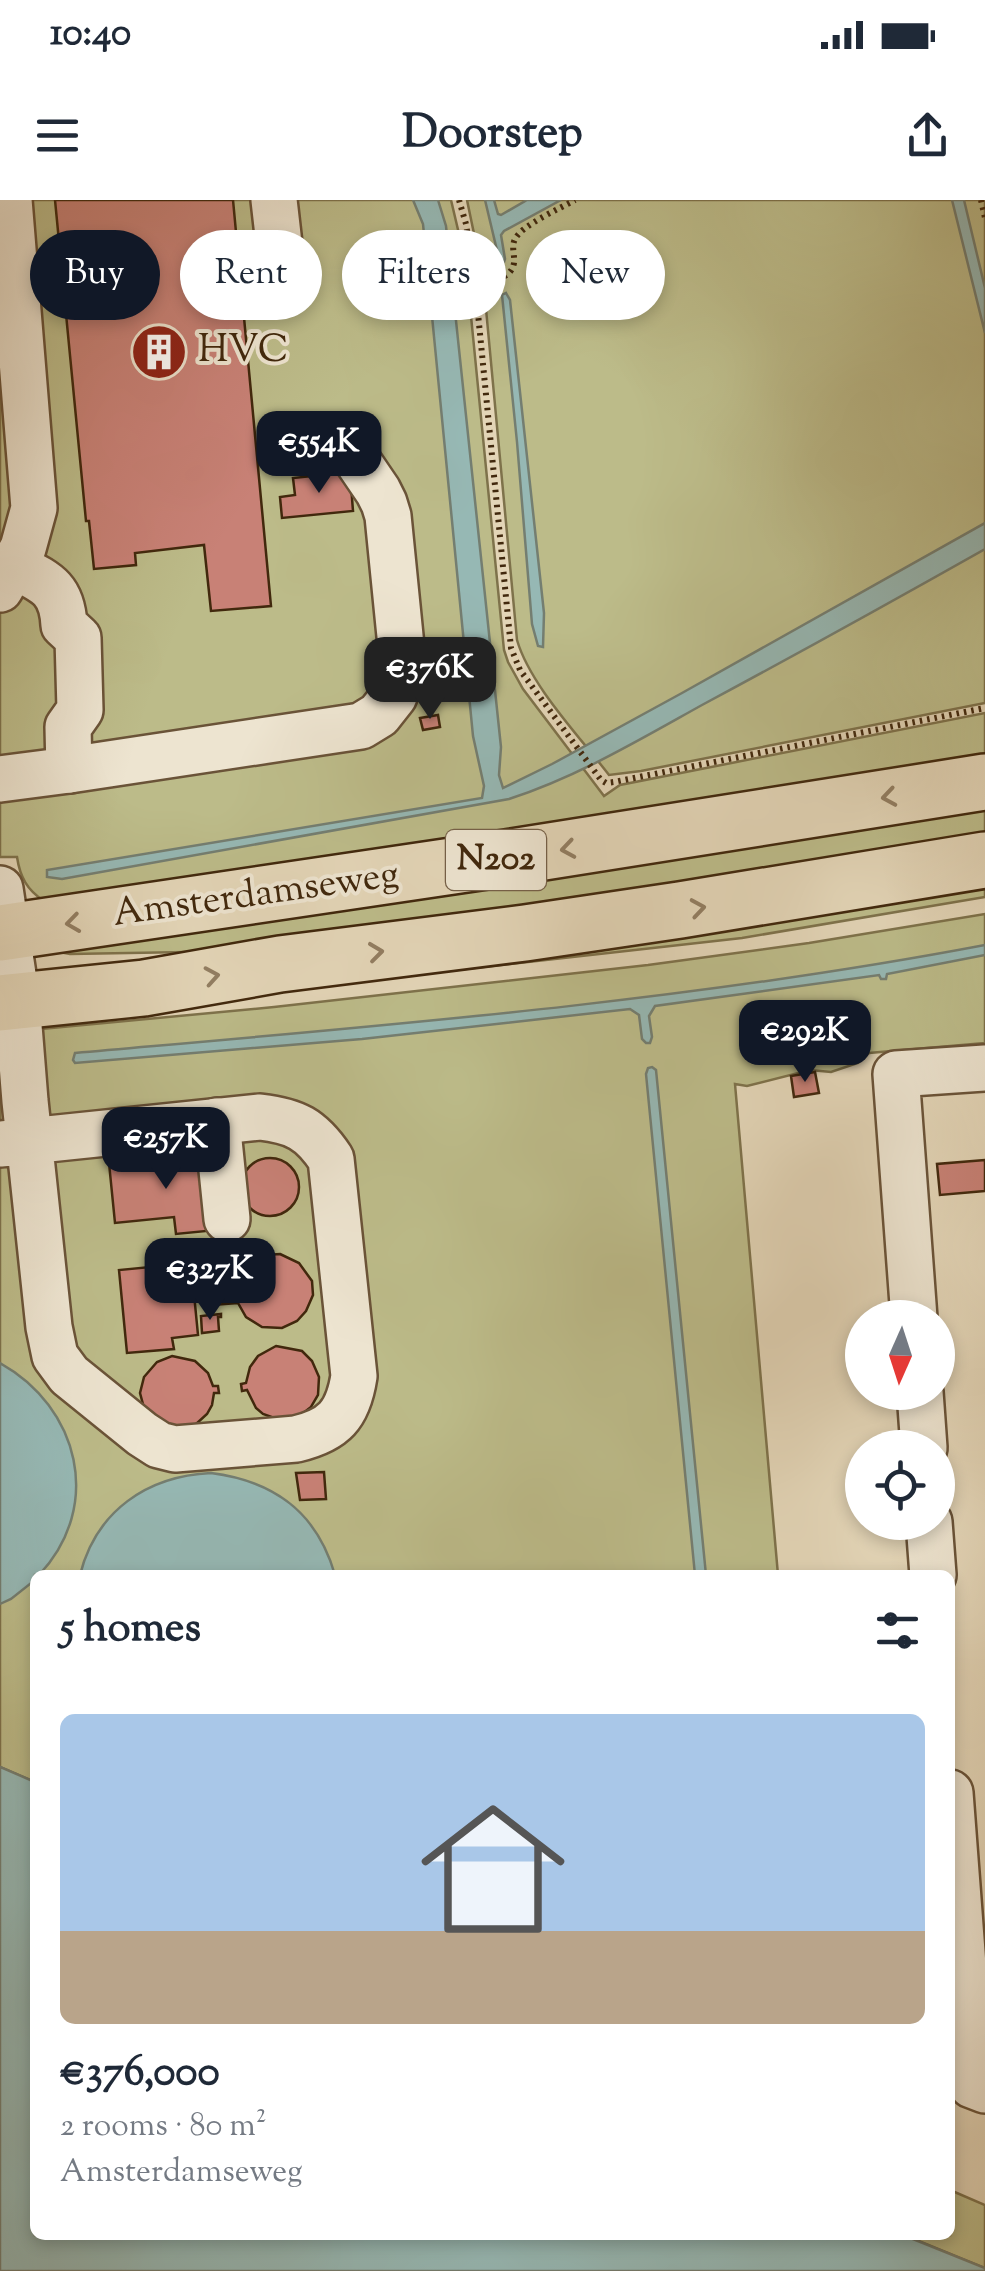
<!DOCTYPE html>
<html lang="en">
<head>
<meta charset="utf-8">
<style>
  body { margin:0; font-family:"Sorts Mill Goudy",serif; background:#f6f6f7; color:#1f2937; height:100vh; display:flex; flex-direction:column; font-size:38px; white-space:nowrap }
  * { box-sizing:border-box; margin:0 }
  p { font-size:32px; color:#747a83 }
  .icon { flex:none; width:55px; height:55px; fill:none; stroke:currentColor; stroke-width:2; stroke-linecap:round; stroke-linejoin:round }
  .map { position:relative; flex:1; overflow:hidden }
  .panel { position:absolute; left:30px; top:1370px; width:925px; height:670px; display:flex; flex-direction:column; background:#fff; border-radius:15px; box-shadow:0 5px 15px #0003 }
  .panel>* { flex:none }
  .top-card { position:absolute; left:30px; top:30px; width:925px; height:90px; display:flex; gap:20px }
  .needle { width:65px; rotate:183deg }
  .fabs { position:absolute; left:845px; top:1100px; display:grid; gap:20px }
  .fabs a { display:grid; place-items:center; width:110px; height:110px; border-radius:50%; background:#fff; box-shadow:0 5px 15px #0003; font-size:50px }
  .price { position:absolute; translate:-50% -85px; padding:0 22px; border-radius:20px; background:#111827; color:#fff; font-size:32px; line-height:65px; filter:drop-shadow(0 2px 5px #0008) }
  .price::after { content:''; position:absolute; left:50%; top:60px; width:30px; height:22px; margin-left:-15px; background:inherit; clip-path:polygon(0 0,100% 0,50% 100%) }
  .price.on { background:#222; color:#fff }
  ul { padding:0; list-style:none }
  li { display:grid; align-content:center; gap:20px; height:530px; padding:0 30px }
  li span { display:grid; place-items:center; height:310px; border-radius:15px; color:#555 }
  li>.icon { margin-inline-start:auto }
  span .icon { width:180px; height:180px; fill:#fffc; stroke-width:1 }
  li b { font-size:42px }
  h2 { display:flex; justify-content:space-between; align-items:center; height:120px; padding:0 30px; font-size:42px }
  .chip { padding:0 35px; border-radius:45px; background:#fff; box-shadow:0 5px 15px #0003; font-size:35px; line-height:90px }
  .chip.on { background:#111827; color:#fff }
  .status { display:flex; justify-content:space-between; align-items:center; height:70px; padding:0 50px; background:#fff; direction:ltr }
  .status svg { height:28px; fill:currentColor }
  header { display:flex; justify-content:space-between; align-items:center; height:130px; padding:0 30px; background:#fff; font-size:45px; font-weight:700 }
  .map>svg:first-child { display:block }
</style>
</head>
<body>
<div class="status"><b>10:40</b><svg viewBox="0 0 49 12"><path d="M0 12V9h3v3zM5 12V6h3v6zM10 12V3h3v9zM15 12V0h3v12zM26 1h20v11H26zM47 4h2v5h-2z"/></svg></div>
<header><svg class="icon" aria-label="menu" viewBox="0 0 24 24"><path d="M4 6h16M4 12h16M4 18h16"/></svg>Doorstep<svg class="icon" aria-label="share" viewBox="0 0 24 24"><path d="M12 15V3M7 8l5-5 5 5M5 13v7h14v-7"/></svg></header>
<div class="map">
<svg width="985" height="2071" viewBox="0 0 985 2071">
  <rect width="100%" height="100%" fill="#e3d5b7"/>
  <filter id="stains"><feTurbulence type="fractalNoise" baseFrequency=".002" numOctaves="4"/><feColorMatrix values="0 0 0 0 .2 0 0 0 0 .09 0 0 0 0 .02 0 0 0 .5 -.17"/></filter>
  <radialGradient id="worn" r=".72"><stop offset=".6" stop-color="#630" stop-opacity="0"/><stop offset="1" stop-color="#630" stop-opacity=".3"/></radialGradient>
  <g fill="#bcbb89" stroke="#7e724b" stroke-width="2.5">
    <path d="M0,0H451L459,34L469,96L504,450L508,462L523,489L604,596L620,585L985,513V566L44,701C27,690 20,677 17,657H0Z"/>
    <path d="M467,0H985V503L641,571L609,575C580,537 530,485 517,440L483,77Z"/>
    <path d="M985,593V641L246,751L70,754L48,750Z"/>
    <path d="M985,683V697L742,738L145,805Z"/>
    <path d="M985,714V843L869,853L858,863L831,872L810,870L747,886L735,884L778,1375H35V1582L0,1567V836L41,829L274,807L648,765L809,743Z"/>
    <path d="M950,1990L985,2005V2068L904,2035H950Z"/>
  </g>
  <g fill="#96b8b4" stroke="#747e71" stroke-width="2.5">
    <path d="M413,0H438L446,26L501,547L499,575L503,588L552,564L682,493L985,323V349C891,402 797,454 702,505C639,540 577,577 509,599L62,679L47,677V670L482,598L484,586L473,536L423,24Z"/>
    <path d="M485,0H494L498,14L501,15L527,0H561L504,31L501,35L505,59L504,62L500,63Z"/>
    <path d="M952,0H964L985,88V133Z"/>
    <path d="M506,93L510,100L544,413L543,447L538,446L532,424L517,242L502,95Z"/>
    <path d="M985,745V755L887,774L886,779H881L879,775L655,806L649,816L652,837L650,843H646L642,839L639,815L630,809L362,839L75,863L73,860L75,853C379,826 685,802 985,745Z"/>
    <path d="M652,867L656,870L706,1375H695L646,874L648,868Z"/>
    <path d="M0,1163C79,1207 104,1306 39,1375H35V1380L11,1399L0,1404Z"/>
    <path d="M211,1273C274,1281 317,1312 335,1375H80C96,1311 147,1276 211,1273Z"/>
    <path d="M0,1567L35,1582V2035H903L985,2068V2071H0Z"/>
  </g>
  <g fill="#c88176" stroke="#41280d" stroke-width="2.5">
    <path d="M55,0H233L271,406L211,411L204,345L135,353L136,365L94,369L89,321H86Z"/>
    <path d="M350,272L353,311L282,318L280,297L295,295L293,278Z"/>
    <path d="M438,515L440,527L423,530L420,518Z"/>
    <path d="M815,872L819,893L794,897L791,876Z"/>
    <path d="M210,954L217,1030L176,1034L174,1017L115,1023L109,963Z"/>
    <circle cx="270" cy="987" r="29"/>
    <path d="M985,960V991L940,995L937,964Z"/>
    <path d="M280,1054L299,1063L312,1081L313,1095L306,1111L297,1121L282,1128L262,1127L246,1117L238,1103L213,1105L211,1090L237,1088L243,1070L251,1062L266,1055Z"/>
    <path d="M191,1063L198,1135L172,1138L174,1149L127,1153L119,1070Z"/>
    <path d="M221,1114V1117H218L219,1131L202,1133L201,1116Z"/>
    <path d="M276,1146L302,1151L312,1161L319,1177L318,1195L311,1207L302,1214L280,1220L263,1214L256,1208L247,1190L242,1191L241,1184L246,1183L250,1167L258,1156Z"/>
    <path d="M172,1156L195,1161L208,1173L213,1186H218L219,1193H214L212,1205L207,1214L195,1225L164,1227L144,1208L140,1193L144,1177L157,1162Z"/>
    <path d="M324,1272L326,1299L300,1300L296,1273Z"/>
  </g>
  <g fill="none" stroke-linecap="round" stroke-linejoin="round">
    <g stroke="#6a5338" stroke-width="50">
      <g id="minor">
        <path d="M274,0L284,88"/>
        <path d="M14,366C45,382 62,387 64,425L78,438L80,510L68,527L69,570L361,526L379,515L394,496L400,478L401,446L388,316L384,303L378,291L346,244"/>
        <path d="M0,389L23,348L34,308L9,0"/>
        <path d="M0,579L69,570"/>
        <path d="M0,689L17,801L25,901L49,1127L55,1156L69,1175L142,1234L159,1245L175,1249L296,1239C334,1230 348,1215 354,1176L331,959C311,929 295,921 260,917L29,941L0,944"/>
        <path d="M217,921L227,1019"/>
        <path d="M914,1118L896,874L985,868"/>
        <path d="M920,1192L924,1248"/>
        <path d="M929,1322L933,1375"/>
        <path d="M950,1593L972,1885L985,1890"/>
      </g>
    </g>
    <g stroke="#41280d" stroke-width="60">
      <g id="major">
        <path d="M0,733L493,660L985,582"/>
        <path d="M0,803L144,788L280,764L525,733L680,710L985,660"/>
      </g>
    </g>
    <g stroke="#41280d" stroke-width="6" stroke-dasharray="2.5 5" stroke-linecap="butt">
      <path d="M459,0L466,24L475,83L511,448L520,470L601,580L606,583L614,582L985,508"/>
      <path d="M981,0L985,18"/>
      <path d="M475,83C489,80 511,81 514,63C515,55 511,47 515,39C522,25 561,8 575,0"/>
    </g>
    <use href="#minor" stroke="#ede4d0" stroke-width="45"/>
    <use href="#major" stroke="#e3d5b7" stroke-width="55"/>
  </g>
  <defs><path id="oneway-chevron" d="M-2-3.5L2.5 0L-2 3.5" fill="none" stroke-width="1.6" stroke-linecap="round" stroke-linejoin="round" transform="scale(2.5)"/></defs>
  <g stroke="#927e62">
    <use href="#oneway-chevron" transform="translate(889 597) rotate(171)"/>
    <use href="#oneway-chevron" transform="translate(568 649) rotate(171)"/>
    <use href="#oneway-chevron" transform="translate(698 708) rotate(-9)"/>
    <use href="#oneway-chevron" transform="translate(73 723) rotate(172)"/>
    <use href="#oneway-chevron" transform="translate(376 752) rotate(-7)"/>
    <use href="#oneway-chevron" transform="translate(212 776) rotate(-10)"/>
  </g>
  <defs>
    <g id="building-disc" transform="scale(2.875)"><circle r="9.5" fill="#8f2418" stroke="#ede4d0"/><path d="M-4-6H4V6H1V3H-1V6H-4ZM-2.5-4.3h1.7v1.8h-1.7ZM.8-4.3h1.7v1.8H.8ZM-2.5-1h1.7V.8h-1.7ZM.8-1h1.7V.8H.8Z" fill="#fff"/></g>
  </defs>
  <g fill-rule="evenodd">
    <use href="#building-disc" x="159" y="152"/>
  </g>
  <g text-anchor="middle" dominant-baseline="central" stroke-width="8" stroke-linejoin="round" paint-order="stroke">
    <rect fill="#ede4d0" stroke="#756048" stroke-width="2.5" x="446" y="630" width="100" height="60" rx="8"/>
    <g font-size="35" font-weight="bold" fill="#41280d">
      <text x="496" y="660">N202</text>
    </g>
    <g font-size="38" fill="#41280d" stroke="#ede4d0" text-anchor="start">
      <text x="198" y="152">HVC</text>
    </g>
    <g font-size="38" fill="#41280d" stroke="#ede4d0">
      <text transform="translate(256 696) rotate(-8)">Amsterdamseweg</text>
    </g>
  </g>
  <rect width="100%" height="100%" filter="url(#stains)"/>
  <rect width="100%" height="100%" fill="url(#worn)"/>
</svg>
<div class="fabs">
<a><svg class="needle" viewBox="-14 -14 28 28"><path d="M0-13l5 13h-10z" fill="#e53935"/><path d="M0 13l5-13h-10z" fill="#747a83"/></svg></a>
<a><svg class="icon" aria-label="locate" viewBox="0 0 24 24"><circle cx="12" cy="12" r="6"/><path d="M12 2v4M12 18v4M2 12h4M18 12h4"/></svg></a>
</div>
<b class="price" style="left:319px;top:296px">€554K</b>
<b class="price on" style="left:430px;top:522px">€376K</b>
<b class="price" style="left:805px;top:885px">€292K</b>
<b class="price" style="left:166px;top:992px">€257K</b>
<b class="price" style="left:210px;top:1123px">€327K</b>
<div class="top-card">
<a class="chip on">Buy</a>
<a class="chip">Rent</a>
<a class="chip">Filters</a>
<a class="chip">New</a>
</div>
<section class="panel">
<h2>5 homes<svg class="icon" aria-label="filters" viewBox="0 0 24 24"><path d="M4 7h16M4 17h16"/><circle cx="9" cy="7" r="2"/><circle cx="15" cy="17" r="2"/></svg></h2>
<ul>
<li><span style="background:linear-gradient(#a9c7e8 70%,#b9a48a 0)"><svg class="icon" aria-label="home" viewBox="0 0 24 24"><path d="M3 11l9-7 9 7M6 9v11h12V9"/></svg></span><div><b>€376,000</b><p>2 rooms · 80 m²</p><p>Amsterdamseweg</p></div></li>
</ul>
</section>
</div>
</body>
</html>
